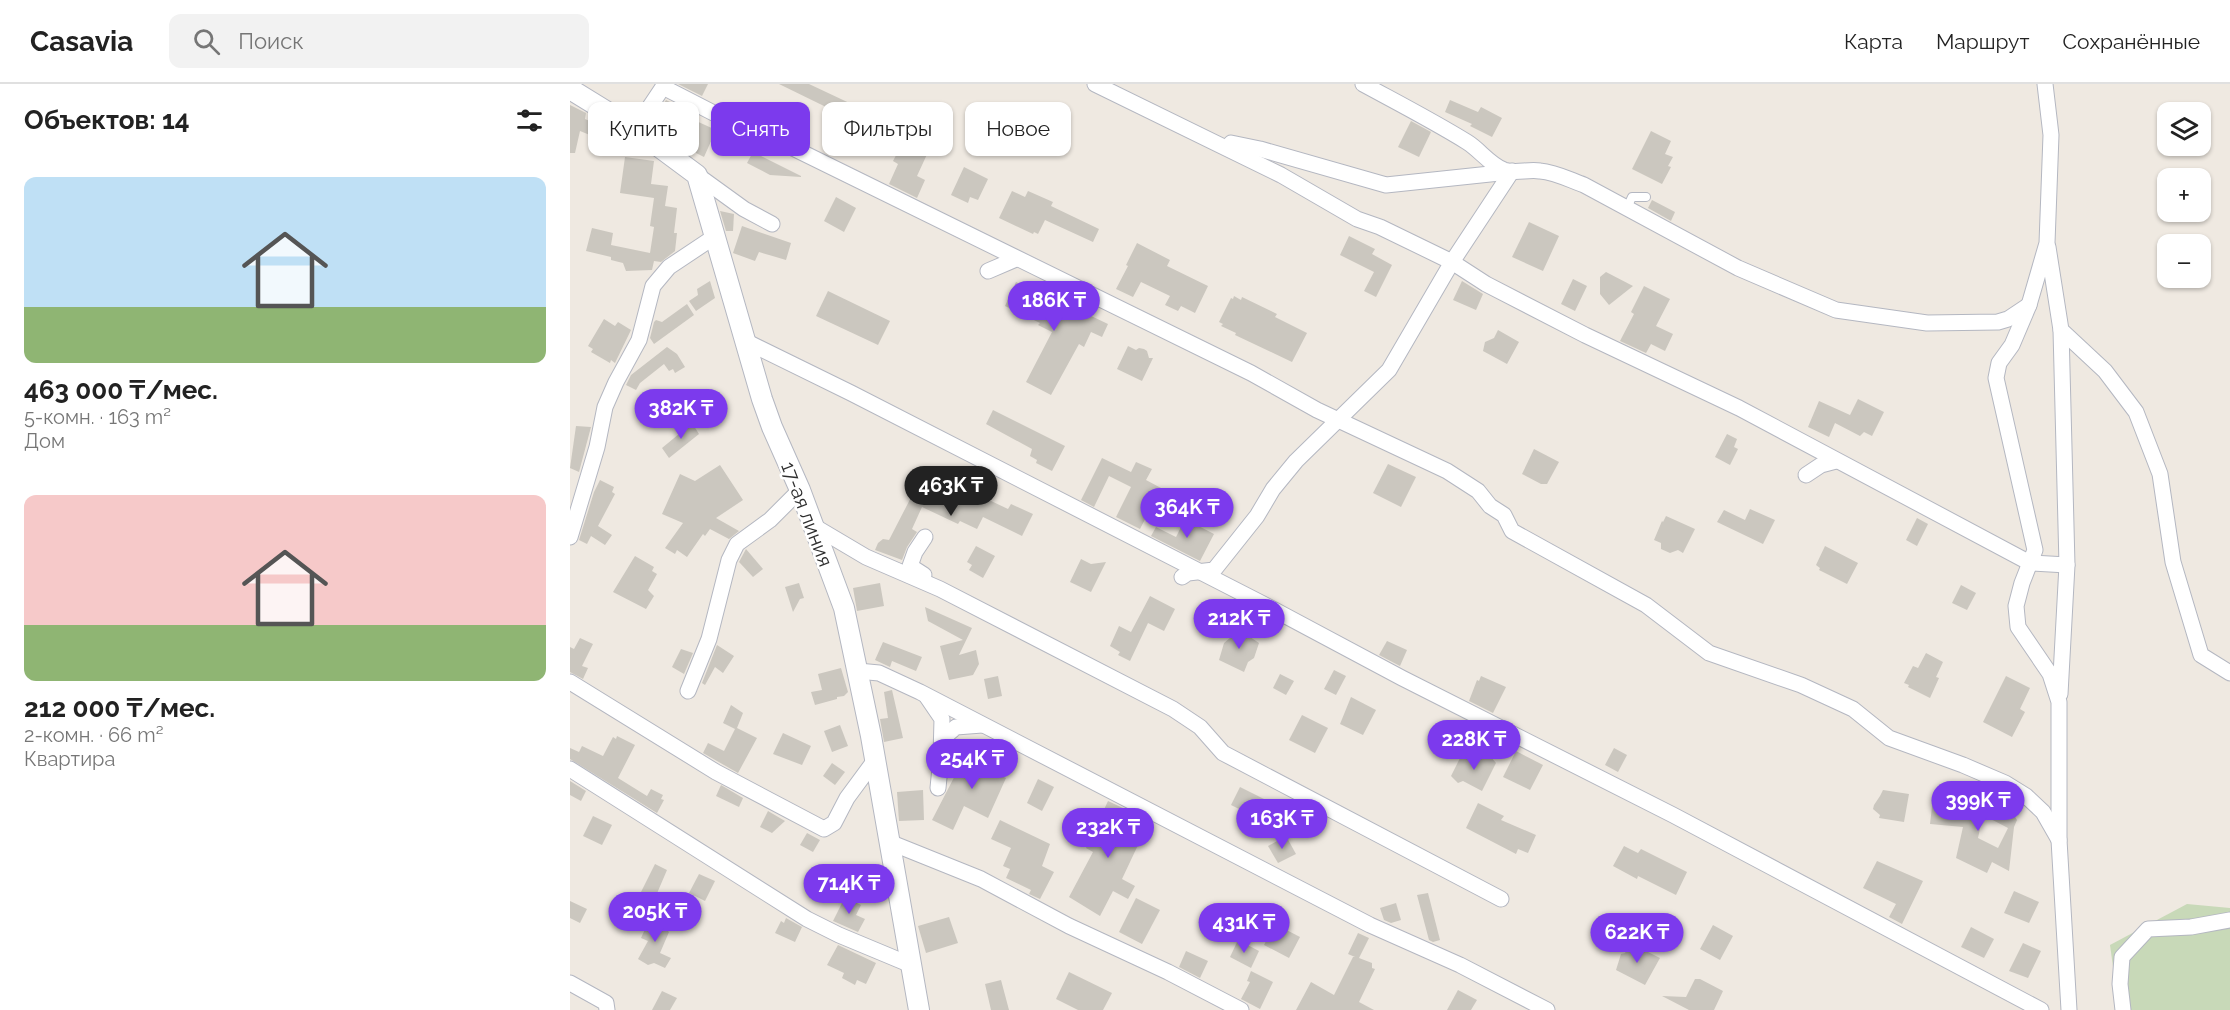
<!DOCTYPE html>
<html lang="ru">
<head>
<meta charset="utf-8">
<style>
  body { margin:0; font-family:Raleway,sans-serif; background:#f2f2f2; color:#222; height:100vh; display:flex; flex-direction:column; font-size:22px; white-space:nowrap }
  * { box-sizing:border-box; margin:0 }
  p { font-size:20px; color:#767676 }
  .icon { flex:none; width:33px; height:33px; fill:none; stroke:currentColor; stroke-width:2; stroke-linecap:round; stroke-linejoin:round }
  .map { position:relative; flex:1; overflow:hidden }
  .drawer { display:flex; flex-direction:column; background:#fff; width:570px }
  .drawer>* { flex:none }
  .banner { position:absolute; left:18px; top:18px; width:570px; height:54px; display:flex; gap:12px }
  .tools { position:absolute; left:1587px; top:18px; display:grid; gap:12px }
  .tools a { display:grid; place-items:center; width:54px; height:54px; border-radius:12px; background:#fff; box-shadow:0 2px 4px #0004; font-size:30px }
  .price { position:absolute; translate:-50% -51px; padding:0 14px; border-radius:21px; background:#7c3aed; color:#fff; font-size:20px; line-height:39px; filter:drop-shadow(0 2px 3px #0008) }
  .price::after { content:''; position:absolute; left:50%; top:36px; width:18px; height:14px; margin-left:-9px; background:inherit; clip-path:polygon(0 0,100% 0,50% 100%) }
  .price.on { background:#222; color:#fff }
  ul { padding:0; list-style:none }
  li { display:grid; align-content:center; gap:12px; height:318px; padding:0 24px }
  li span { display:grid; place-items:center; height:186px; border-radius:12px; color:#555 }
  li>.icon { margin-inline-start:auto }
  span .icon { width:108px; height:108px; fill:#fffc; stroke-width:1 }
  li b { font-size:26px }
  h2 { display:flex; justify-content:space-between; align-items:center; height:72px; padding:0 24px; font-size:26px }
  .pill { padding:0 21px; border-radius:12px; background:#fff; box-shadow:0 2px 4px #0004; font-size:21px; line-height:54px }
  .pill.on { background:#7c3aed; color:#fff }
  header { display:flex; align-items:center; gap:36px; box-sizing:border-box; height:84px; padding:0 30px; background:#fff; border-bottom:2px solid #e0e0e0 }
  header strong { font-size:28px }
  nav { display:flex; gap:33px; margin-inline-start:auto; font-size:21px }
  .search { width:420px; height:54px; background:#f2f2f2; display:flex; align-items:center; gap:15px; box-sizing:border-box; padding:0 21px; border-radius:12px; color:#767676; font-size:22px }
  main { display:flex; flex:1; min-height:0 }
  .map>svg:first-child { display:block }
</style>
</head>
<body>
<header>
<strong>Casavia</strong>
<div class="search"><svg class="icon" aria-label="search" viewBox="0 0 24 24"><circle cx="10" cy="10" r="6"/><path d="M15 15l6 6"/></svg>Поиск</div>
<nav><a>Карта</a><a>Маршрут</a><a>Сохранённые</a></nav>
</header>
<main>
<section class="drawer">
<h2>Объектов: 14<svg class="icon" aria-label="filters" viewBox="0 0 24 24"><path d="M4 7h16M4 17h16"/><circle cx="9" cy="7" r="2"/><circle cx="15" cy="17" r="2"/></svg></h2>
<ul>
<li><span style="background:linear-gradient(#bfe0f5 70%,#8fb573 0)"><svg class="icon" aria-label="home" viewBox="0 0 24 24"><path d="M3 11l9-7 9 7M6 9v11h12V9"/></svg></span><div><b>463 000 ₸/мес.</b><p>5-комн. · 163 m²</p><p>Дом</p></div></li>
<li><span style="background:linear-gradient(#f6c9c9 70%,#8fb573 0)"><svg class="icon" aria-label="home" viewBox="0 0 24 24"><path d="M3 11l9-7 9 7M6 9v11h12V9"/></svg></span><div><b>212 000 ₸/мес.</b><p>2-комн. · 66 m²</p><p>Квартира</p></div></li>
</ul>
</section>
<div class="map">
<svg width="1660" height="926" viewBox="0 0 1660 926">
  <rect width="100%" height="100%" fill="#efe9e1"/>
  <path fill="#c8d9b8" d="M1617,820L1660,824V926H1549L1540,861Z"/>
  <g fill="#cbc7bf" fill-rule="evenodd">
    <path d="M108,0H138L132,12Z"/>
    <path d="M209,0H239L307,32L301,45Z"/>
    <path d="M96,16L114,25L111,30L146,46L134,73L118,65L120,61L109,56L110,54L83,39Z"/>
    <path d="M880,16L908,28L911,23L932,34L922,53L900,42L902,40L875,28Z"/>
    <path d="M0,21L16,29L15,35L48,49L58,55L66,61L64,66L55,62L54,65L10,47L5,69H0Z"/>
    <path d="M841,37L861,48L849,73L828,63Z"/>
    <path d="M1081,47L1101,57L1095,70L1103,73L1098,82L1101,83L1092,100L1062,85Z"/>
    <path d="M335,54L359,66L347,92L355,96L347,114L319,100L328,80L323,77Z"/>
    <path d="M183,68L231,92V93L200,91L177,79Z"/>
    <path d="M55,73L84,77L81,100L98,102L95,122L107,124L104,149H107L105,167L91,178L84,177L82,186L56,187L53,179L41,176V173L16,167L22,144L43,149L41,161L80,169L84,143L80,142L84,114L50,109Z"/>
    <path d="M394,83L418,95L408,116L400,113L398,119L381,111Z"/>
    <path d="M442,107L455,113L458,107L483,118L481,122L529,145L523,158L475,136L468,150L464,148L463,150L429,134Z"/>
    <path d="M266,113L286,124L274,148L254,137Z"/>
    <path d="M1082,116L1105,128L1101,137L1078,124Z"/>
    <path d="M150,127L164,130L163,147H156Z"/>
    <path d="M959,138L989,152L973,187L942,173Z"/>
    <path d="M172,142L221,159L216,176L189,168L185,177L163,169Z"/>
    <path d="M779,152L805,165L802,170L822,181L806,213L794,207L804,188L770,171Z"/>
    <path d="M567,159L600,176L597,182L638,202L625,229L611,222L608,227L595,221L600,212L571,198L563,213L546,205L558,182L556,181Z"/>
    <path d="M1036,188L1063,202L1039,221L1030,210V193Z"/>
    <path d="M1003,195L1017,202L1005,227L991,220Z"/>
    <path d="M140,197L145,214L126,227L119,217L128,211L127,205Z"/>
    <path d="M892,197L913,210L906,226L883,216Z"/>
    <path d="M446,198L482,216L487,206L500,212L496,220L538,240L532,253L521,248L514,263L509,260L481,311L456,298L482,248L468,241L470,239L435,222Z"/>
    <path d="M1074,202L1100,215L1086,242L1103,250L1095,267L1081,260L1076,269L1050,257L1064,230L1061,228Z"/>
    <path d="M258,207L320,237L308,261L246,232Z"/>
    <path d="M664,212L671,216L672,213L707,230L705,233L737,249L722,278L665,251L666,249L651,242L653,240L649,238L661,214L663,215Z"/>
    <path d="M117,220L124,231L84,260L80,254L84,238L86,236L92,238Z"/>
    <path d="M34,235L45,242L48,238L61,246L45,279L41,276L40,279L21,268L23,265L18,262Z"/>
    <path d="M928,246L949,258L937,280L913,267L915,258L924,254Z"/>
    <path d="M558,262L566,266L569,264L574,265L577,267L579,274H583L572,297L547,285Z"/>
    <path d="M97,263L107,270L115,283L105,289L103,285L99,287L94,280L70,299L66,306L56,301L61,291Z"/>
    <path d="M1288,315L1314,328L1302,352L1294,348L1290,352L1265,339L1259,353L1238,343L1249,317L1280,331Z"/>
    <path d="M423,326L495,362L482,387L466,379L467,376L460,372L462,365L416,340Z"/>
    <path d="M122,339L129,350L99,374L92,364L109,350L107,348Z"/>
    <path d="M6,342L21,343L9,388L0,384Z"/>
    <path d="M1157,350L1167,355L1164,363L1168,365L1160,381L1145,373Z"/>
    <path d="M964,365L989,378L977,400H971L952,390Z"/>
    <path d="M532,374L561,388L566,378L582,385L576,396L591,404L570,445L546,433L561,403L539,392L524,423L511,416Z"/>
    <path d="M818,380L846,393L831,423L803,409Z"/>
    <path d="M150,381L173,416L146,434L169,447L159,455L140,445L135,452L133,450L117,473L107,466L105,470L95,464L113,439L92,430L110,390L125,397Z"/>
    <path d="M30,396L44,403L42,408L45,410L28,442L42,451L35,461L21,452L17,460L9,456L24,408Z"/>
    <path d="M350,396L363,402L360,408L387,422L389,419L393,421L400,407L438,425L441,420L463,430L452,452L413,433L407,445L390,437L388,440L352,423L342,445L347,448L337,463L332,476L305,466L308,459L313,455L319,456Z"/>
    <path d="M1180,425L1205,436L1193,460L1147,438L1154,426L1175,436Z"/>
    <path d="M1096,432L1125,445L1113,469L1108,466L1100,469L1091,465V459L1084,456L1092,437L1093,438Z"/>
    <path d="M1347,434L1358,440L1347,462L1336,456Z"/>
    <path d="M615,435L644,450L630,477L581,452L586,443L606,453Z"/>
    <path d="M406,462L425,472L413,494L399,486L402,481L397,478Z"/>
    <path d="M1255,462L1288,479L1277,500L1249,486L1250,484L1246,481Z"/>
    <path d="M176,465L193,485L183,493L169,478Z"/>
    <path d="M65,472L84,483L82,487L87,490L78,506L84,512L76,525L43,508Z"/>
    <path d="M511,475L521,480L536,478L521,508L500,498Z"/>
    <path d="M229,499L234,514L230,515L223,528L215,503Z"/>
    <path d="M310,499L314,522L287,527L283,504Z"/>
    <path d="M1391,501L1406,509L1397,526L1382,519Z"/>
    <path d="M580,512L605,525L594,547L578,539L560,577L548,571L550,568L540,562L549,542L561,548Z"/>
    <path d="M355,523L402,544L389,571L406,566L409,580L403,591L379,596L370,562L393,556L358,537Z"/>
    <path d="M665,543L689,559L684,574L678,578L674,588L649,576L654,559L660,554Z"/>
    <path d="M10,554L23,560L12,582L18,584L13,595L0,588V563L4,565Z"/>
    <path d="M817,557L837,566L830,582L809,571Z"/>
    <path d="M313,558L352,573L346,587L322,577L320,583L305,576Z"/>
    <path d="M147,561L164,572L153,589L145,583L135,601L132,599Z"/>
    <path d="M111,565L123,569L114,590L102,583Z"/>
    <path d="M1356,569L1373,578L1366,593L1369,594L1360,614L1338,603L1339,601L1334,599L1343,582L1348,584Z"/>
    <path d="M271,584L278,608L274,612L267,613V615L245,621L241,608L252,606L248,590Z"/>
    <path d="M764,586L776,592L766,611L754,605Z"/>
    <path d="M710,590L724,597L716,611L703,604Z"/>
    <path d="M428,592L432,612L418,615L414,595Z"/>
    <path d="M911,592L936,603L923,629L899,617L907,596L909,597Z"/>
    <path d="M1436,592L1460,604L1450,625L1455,628L1442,653L1413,638Z"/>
    <path d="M322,606L333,654L314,658L310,635L318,634L314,608Z"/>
    <path d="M781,613L806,626L793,651L770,640Z"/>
    <path d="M161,621L173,629L167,644L187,654L168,689L133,669L138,659L154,667L165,645L153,639Z"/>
    <path d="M732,631L758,644L745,669L719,656Z"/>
    <path d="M270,641L278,662L262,668L254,647Z"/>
    <path d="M213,649L241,662L232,681L203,670Z"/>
    <path d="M47,652L65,661L48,694L77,712L81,705L93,711L91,715L94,716L87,729L0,675V664L9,668L12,662L33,672L43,653L46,655Z"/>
    <path d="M419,658L430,664L419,686L436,694L418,734L394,722L383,746L362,736L392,678L405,685Z"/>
    <path d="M1044,664L1057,671L1048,688L1035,681Z"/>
    <path d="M946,667L973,681L960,706L933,693Z"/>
    <path d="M891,672L921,673L926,679L912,707L893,697L888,699L881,692Z"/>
    <path d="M262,679L275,688L265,701L253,692Z"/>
    <path d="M468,695L484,703L472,727L457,719Z"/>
    <path d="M0,697L16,707L11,717L0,711Z"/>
    <path d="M151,701L173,714L169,723L146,712Z"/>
    <path d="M670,703L704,720L695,738L661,721Z"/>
    <path d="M353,706L354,736L329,737L327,708Z"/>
    <path d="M1313,706L1339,710L1334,738L1309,734L1310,731L1303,725L1304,721L1310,712Z"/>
    <path d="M1363,714L1389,716L1415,722V721L1445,733L1447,736L1444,743L1439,787L1422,778L1417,789L1386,774L1393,743L1360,740ZM1413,731L1438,744L1428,764L1408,754Z"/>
    <path d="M538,717L555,725L552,730L577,742L552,795L565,802L558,815L543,807L530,832L499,813L523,768L516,764Z"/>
    <path d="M908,719L934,732L931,736L966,751L958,769L948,765L946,770L896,744Z"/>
    <path d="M198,727L215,737L202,749L190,743Z"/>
    <path d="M23,732L42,741L32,761L13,752Z"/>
    <path d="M430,736L480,760L472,782L484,788L470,815L459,810L461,806L436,794L440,785L433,782L441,764L421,755Z"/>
    <path d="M237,749L250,756L243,768L230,761Z"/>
    <path d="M716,752L726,770L708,779L698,762Z"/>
    <path d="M1054,762L1068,769L1071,765L1117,788L1106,811L1068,792L1067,795L1043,782Z"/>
    <path d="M1307,777L1353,797L1332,840L1319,833L1326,820L1293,804Z"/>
    <path d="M85,780L97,786L82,821L70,816L71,813L69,812Z"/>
    <path d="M129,790L145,797L135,817L119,809Z"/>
    <path d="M1444,807L1469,818L1459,839L1434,829Z"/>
    <path d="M858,809L870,856L863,858L859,856L847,811Z"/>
    <path d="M275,813L291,821L286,831L295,835L288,848L263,837Z"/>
    <path d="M566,814L590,826L572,860L549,848Z"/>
    <path d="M0,817L17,825L10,839L0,834Z"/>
    <path d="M826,819L831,836L821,839L814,836L810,824Z"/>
    <path d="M81,832L97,841L96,845L99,848L90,869L101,874L95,884L84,879L78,881L68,875L78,857L71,854Z"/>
    <path d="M379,833L388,859L356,869L348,842Z"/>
    <path d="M216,834L232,843L225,858L205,849L211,837L214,839Z"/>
    <path d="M705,840L730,853L719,874L694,861Z"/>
    <path d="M1143,841L1163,852L1150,876L1130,865Z"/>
    <path d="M1401,843L1424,855L1414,874L1391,863Z"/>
    <path d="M788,849L799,854L789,874L802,879V884L805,885L789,918L804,926H726L741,898L764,911L783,873H785L778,870Z"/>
    <path d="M668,856L689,867L681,884L660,873Z"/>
    <path d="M1060,859L1090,874L1075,901L1046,886L1051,870L1055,869Z"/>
    <path d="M1453,859L1471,867L1458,894L1439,887Z"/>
    <path d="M268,861L306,879L296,900L287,896L285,901L272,894L274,889L257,881Z"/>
    <path d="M616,867L638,877L630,894L609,883Z"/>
    <path d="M681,887L703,898L690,925L671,915L680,898L677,897Z"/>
    <path d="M499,888L542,909L533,926H508L486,915Z"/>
    <path d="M1125,895H1130L1153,907L1144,926H1119L1092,912L1116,913Z"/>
    <path d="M431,896L439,926H421L415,900Z"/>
    <path d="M888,906L907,916L901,926H877Z"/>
    <path d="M92,907L107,914L100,926H82Z"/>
  </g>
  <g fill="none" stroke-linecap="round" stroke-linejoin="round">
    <g stroke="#b4b7c1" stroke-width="10">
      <path id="service" d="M1057,124L1062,113H1076"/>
    </g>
    <g stroke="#b4b7c1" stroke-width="17">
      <g id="minor">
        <path d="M525,0L711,91L787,135L810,143L882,178L916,200L1015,251L1169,324L1460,479L1497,481L1491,246"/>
        <path d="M793,0C828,19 863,37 897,58C910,66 919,80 934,86C945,90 958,85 970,87C985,88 1000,96 1014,101L1168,184L1266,226L1357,239L1428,238L1438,235L1459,221"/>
        <path d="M1475,0L1481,51L1477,159L1459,221L1442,261L1429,279L1426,294L1465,466L1452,499L1446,522L1448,543L1480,590L1489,618V756L1499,926"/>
        <path d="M93,3L163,39L223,64L681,289L747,326L877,387L908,407L920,422L934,431L942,447L1076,521L1139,569L1231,601L1283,625L1319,654L1393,681L1435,699L1456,712L1473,728L1489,756"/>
        <path d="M65,45L95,0"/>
        <path d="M661,59L690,65L816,101L939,88"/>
        <path d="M127,91L174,125L202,140"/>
        <path d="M1478,163L1491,246L1535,287L1566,328L1590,390L1603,478L1631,571L1660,589"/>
        <path d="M418,187L446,175"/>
        <path d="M175,257L281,309L697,522L832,594L1103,731L1471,926"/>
        <path d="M1236,391L1251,381L1266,377"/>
        <path d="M242,441L296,473L370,505L603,625L630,643L653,669L931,815"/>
        <path d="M0,453L27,363L35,323L46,298L69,256L83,202L99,183L144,153"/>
        <path d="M354,491L340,482L345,468L355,453"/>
        <path d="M612,493L618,489L644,486L687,432L703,405L726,377L819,286L882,178L942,87"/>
        <path d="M288,587L309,589L350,608L800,841L890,881L977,926"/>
        <path d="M0,598L146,688L254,745L264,739L277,714L305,676"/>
        <path d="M118,607L139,555L159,476L167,460L200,436L230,406"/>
        <path d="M1490,610L1497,481"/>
        <path d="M357,613L372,635L371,673L368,704"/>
        <path d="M372,655L386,643L412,641"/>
        <path d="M0,685L237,835L269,851L341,881"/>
        <path d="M319,758L411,795L499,842L598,888L671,926"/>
        <path d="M0,899L36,919L37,926"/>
        <path d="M1553,926L1550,900L1552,873L1578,845L1621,843L1660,836"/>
      </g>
    </g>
    <g stroke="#b4b7c1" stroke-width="22">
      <path id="tertiary" d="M0,5L65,45L127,91L192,315L202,343L230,406L274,524L301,652L349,926"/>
    </g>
    <use href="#service" stroke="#fff" stroke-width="8"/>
    <use href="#minor" stroke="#fff" stroke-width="15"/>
    <use href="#tertiary" stroke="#fff" stroke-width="20"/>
  </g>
  <g text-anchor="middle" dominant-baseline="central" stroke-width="5" stroke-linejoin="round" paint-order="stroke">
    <g font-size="20" fill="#2e2e2e" stroke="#fff">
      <text transform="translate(237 430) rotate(69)">17-ая линия</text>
    </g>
  </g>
</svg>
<div class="tools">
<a><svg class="icon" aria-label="layers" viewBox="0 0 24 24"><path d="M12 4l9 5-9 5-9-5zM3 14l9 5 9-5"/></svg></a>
<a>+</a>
<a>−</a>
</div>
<b class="price" style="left:484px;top:248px">186K ₸</b>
<b class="price" style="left:111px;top:356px">382K ₸</b>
<b class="price on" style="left:381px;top:433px">463K ₸</b>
<b class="price" style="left:617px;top:455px">364K ₸</b>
<b class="price" style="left:669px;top:566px">212K ₸</b>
<b class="price" style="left:904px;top:687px">228K ₸</b>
<b class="price" style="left:402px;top:706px">254K ₸</b>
<b class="price" style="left:1408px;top:748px">399K ₸</b>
<b class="price" style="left:712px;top:766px">163K ₸</b>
<b class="price" style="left:538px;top:775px">232K ₸</b>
<b class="price" style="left:279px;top:831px">714K ₸</b>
<b class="price" style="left:85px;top:859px">205K ₸</b>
<b class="price" style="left:674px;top:870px">431K ₸</b>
<b class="price" style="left:1067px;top:880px">622K ₸</b>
<div class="banner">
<a class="pill">Купить</a>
<a class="pill on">Снять</a>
<a class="pill">Фильтры</a>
<a class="pill">Новое</a>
</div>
</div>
</main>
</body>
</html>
